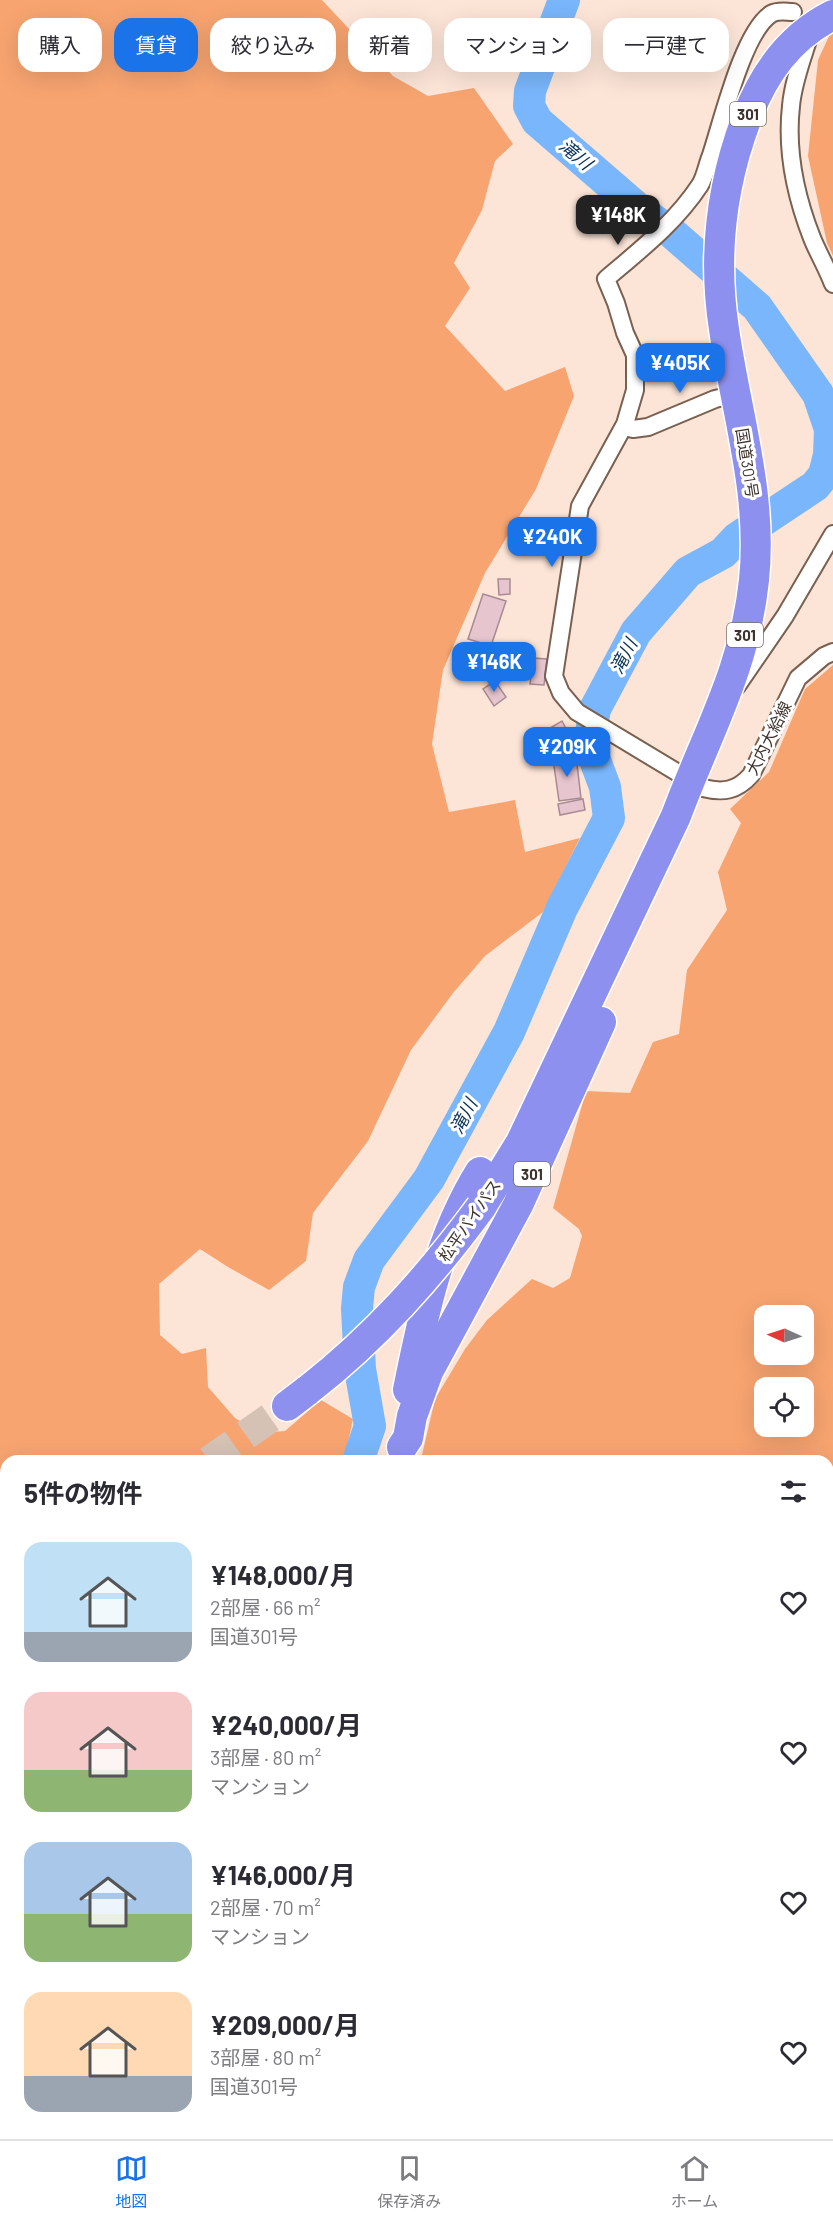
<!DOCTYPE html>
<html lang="ja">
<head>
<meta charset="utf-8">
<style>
  body { margin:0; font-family:Barlow,"Noto Sans JP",sans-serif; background:#f7f7f7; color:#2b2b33; height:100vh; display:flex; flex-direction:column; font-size:22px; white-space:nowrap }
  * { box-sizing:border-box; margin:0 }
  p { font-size:20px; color:#7c7c81 }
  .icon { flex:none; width:33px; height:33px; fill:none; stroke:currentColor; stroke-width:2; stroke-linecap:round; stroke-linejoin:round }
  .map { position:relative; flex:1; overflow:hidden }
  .sheet { position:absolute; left:0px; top:1455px; width:834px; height:684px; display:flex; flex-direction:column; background:#fff; border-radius:18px 18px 0 0; box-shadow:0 6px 24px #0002 }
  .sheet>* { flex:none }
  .hud { position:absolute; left:18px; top:18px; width:798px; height:54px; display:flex; gap:12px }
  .needle { width:39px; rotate:273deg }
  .fabs { position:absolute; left:754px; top:1305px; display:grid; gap:12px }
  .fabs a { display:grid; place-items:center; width:60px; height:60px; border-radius:12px; background:#fff; box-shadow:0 6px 24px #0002; font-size:30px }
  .price { position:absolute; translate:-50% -51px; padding:0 14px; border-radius:12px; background:#1a73e8; color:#fff; font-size:20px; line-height:39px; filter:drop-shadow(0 2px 3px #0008) }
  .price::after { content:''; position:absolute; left:50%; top:36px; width:18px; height:14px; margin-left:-9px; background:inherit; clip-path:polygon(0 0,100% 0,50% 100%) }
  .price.selected { background:#222; color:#fff }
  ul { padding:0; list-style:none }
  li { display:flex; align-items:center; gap:18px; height:150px; padding:0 24px }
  li span { display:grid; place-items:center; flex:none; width:168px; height:120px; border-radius:18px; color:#555 }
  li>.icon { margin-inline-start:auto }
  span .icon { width:72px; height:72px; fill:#fffc; stroke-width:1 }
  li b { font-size:26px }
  h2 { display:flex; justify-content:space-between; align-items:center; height:72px; padding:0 24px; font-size:26px }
  .chip { padding:0 21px; border-radius:18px; background:#fff; box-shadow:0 6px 24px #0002; font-size:21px; line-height:54px }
  .chip.selected { background:#1a73e8; color:#fff }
  .menu { display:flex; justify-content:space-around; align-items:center; height:84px; border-top:2px solid #e1e1e2; background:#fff; font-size:16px; color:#7c7c81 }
  .menu a { display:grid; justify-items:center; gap:3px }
  .menu .selected { color:#1a73e8 }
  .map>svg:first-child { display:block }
</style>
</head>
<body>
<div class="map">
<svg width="833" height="2139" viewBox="0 0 833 2139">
  <rect width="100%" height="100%" fill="#fce5d7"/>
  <g fill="#f7a470" fill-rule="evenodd">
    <path d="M0,0H322L393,76L428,96L474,88L513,144L495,161L482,210L454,263L470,288L445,326L505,391L565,367L574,396L536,489L485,573L443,670L432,744L449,812L515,800L525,852L580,838L543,912L485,956L453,993L411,1050L368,1141L313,1213L306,1261L269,1290L228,1267L200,1249L159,1284L160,1335L182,1354L206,1348L208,1387L235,1418L260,1433L285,1431L321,1400L353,1419L344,1461H6V2133H519V2139H0Z"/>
    <path d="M831,32H833V256L827,243L808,156L818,60Z"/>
    <path d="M833,665V2017L828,2015V1461H422V1455L435,1399L465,1349L487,1320L532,1279L553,1288L570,1278L582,1236L579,1229L553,1208L586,1091L630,1093L653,1042L679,1034L687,970L727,910L718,872L741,823L730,809L769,772L805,689ZM765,1316H804V1354H765ZM765,1388H804V1426H765Z"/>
  </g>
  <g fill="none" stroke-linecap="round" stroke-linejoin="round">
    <g stroke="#79b6fb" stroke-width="32">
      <path d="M358,1461L370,1426L360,1369L357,1308L359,1287L369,1260L429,1179L509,1032L562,908L609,818L605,787L589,744L595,709L636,632L688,572L723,553L737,538L815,486L824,475L829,455L830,429L818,394L757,307L672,233L641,211L537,121L529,106L530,91L564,0"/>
      <path d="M564,2133L567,2139"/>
    </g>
  </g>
  <g fill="#e6c5cf" stroke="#a88a94" stroke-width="1.5">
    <path d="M498,579H510V594L499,595Z"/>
    <path d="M483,594L506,601L491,646L468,639Z"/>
    <path d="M505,655L507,671L482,675L479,658Z"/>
    <path d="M533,658L547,659L544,685L530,684Z"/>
    <path d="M495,681L506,697L494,706L483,689Z"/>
    <path d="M562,721L569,734L557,741L550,728Z"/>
    <path d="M576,756L581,798L559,801L553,759Z"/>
    <path d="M583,799L585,810L560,815L558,804Z"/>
  </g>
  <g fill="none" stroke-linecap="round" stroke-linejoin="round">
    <g stroke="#d6c1b5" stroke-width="30" stroke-dasharray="30 15" stroke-linecap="butt">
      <path d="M209,1461L287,1406"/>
      <path d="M0,1608L6,1604"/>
    </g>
    <g stroke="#796051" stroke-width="20">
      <g id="street">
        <path d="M793,12C786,12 778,10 771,14C743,32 722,122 711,155C707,165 705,177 700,185C675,223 640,250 606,279L616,303L625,333L635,355V390L625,424L580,506L554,676L561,693L577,712L703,788C723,793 737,791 751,775L798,678L824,656L833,652"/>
        <path d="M810,34C803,57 793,82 791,106C786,150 796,197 812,238C818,253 827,268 833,284"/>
        <path d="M624,427L633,429L648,427L715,399L736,394"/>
        <path d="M737,686L785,616L833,534"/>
      </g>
    </g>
    <g stroke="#fff" stroke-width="33">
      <g id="highway">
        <path d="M481,1207L521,1142L676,816C706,735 745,669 754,580C763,494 736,413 724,329C713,258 721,187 746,120C763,74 789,37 833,15"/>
        <path d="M408,1390C423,1315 439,1238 480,1172"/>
        <path d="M287,1406L308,1390"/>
        <path d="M402,1447L408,1438L412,1416L428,1372L518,1205L601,1022"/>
        <path d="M749,2133L762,2139"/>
      </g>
    </g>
    <use href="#street" stroke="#fff" stroke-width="16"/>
    <use href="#highway" stroke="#8e90ef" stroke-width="30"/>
    <g stroke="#fff" stroke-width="33" stroke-linecap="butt">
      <path id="highway-bridge" d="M308,1390C376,1337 430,1276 481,1207"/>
    </g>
    <use href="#highway-bridge" stroke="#8e90ef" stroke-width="30"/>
  </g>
  <g text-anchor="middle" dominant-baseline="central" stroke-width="6" stroke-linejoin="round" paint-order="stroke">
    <g fill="#fff" stroke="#78706b" stroke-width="1.5">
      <rect x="730" y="102" width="36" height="24" rx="4.5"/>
      <rect x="727" y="623" width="36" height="24" rx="4.5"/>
      <rect x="514" y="1162" width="36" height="24" rx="4.5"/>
    </g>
    <g font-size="15" font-weight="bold" fill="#3e332c">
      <text x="748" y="114">301</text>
      <text x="745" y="635">301</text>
      <text x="532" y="1174">301</text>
    </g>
    <g font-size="16" fill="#3e332c" stroke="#fff">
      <text transform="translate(748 463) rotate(81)">国道301号</text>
      <text transform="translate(768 738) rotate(-63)">大内大給線</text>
      <text transform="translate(469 1220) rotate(-55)">松平バイパス</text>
    </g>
    <g font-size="18" font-style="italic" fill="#05315c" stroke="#fff">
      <text transform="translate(576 154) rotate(40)">滝川</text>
      <text transform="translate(623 656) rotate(-62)">滝川</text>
      <text transform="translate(463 1116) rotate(-62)">滝川</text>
    </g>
  </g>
</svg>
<div class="fabs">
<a><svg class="needle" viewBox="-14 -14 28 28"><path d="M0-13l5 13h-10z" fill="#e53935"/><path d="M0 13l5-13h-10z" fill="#7c7c81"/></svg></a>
<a><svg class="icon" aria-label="locate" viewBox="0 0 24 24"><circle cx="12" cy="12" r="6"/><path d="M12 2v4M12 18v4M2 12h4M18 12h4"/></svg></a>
</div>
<b class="price selected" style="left:618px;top:246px">¥148K</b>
<b class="price" style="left:680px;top:394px">¥405K</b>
<b class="price" style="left:552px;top:568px">¥240K</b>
<b class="price" style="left:494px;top:693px">¥146K</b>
<b class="price" style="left:567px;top:778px">¥209K</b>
<div class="hud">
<a class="chip">購入</a>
<a class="chip selected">賃貸</a>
<a class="chip">絞り込み</a>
<a class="chip">新着</a>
<a class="chip">マンション</a>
<a class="chip">一戸建て</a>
</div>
<section class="sheet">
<h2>5件の物件<svg class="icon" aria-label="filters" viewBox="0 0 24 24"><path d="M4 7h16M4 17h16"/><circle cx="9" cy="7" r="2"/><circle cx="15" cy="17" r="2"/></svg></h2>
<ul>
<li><span style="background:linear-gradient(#bfe0f5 75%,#9aa5b1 0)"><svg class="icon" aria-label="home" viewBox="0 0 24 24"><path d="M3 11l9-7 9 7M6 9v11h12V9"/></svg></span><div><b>¥148,000/月</b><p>2部屋 · 66 m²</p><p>国道301号</p></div><svg class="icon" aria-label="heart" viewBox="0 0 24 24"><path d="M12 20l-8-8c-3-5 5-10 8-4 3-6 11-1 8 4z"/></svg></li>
<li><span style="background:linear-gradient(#f6c9c9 65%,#8fb573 0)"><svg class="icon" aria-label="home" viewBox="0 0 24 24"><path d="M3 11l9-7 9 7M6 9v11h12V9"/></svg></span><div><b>¥240,000/月</b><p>3部屋 · 80 m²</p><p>マンション</p></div><svg class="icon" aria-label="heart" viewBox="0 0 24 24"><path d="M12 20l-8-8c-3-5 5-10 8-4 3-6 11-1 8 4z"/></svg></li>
<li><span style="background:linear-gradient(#a9c7e8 60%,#8fb573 0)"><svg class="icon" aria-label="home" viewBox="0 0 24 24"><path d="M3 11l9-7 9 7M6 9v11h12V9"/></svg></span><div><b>¥146,000/月</b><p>2部屋 · 70 m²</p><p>マンション</p></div><svg class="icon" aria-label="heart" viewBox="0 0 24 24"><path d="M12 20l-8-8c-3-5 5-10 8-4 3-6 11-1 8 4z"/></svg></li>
<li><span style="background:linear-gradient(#ffd9b3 70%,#9aa5b1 0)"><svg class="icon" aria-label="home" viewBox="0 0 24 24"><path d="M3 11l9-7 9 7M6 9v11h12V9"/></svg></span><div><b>¥209,000/月</b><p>3部屋 · 80 m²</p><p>国道301号</p></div><svg class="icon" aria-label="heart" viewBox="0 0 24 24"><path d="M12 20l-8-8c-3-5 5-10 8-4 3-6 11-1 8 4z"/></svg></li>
</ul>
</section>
</div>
<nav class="menu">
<a class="selected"><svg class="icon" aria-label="map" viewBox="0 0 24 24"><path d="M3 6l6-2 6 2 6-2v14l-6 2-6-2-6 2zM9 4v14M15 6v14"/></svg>地図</a>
<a><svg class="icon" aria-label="saved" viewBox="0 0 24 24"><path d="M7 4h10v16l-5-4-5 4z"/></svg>保存済み</a>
<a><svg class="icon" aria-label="home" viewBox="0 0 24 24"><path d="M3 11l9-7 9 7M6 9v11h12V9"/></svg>ホーム</a>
</nav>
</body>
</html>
